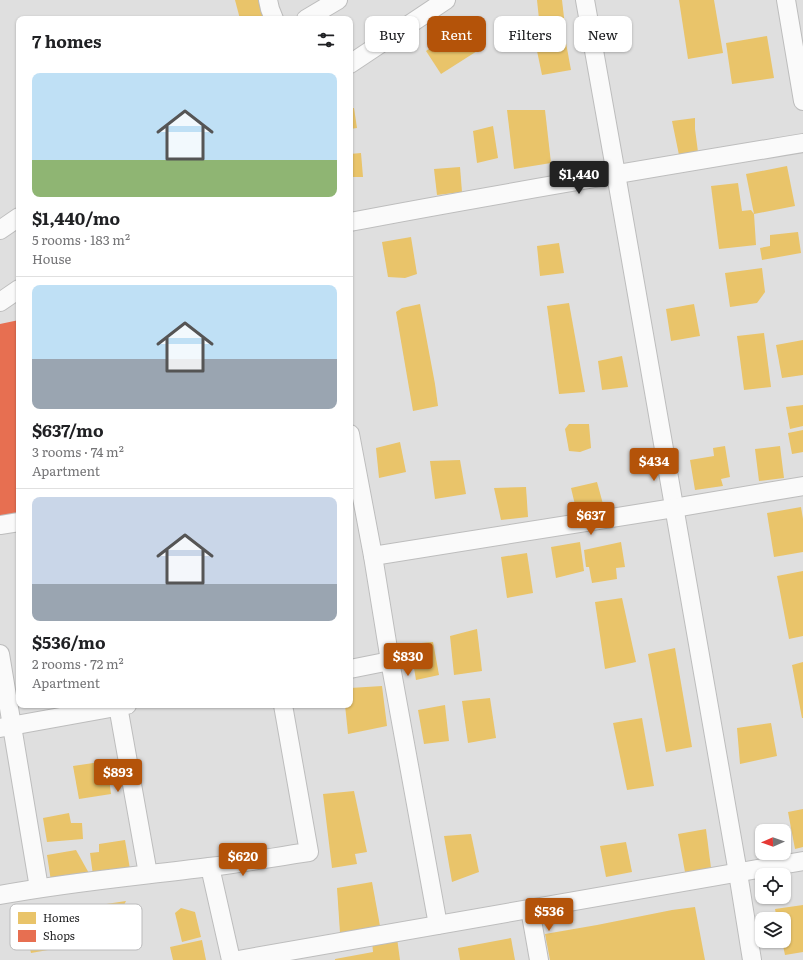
<!DOCTYPE html>
<html lang="en">
<head>
<meta charset="utf-8">
<style>
  body { margin:0; font-family:Literata,serif; background:#f2f2f2; color:#202124; height:100vh; display:flex; flex-direction:column; font-size:15px; white-space:nowrap }
  * { box-sizing:border-box; margin:0 }
  p { font-size:13px; color:#757577 }
  .icon { flex:none; width:22px; height:22px; fill:none; stroke:currentColor; stroke-width:2; stroke-linecap:round; stroke-linejoin:round }
  .map { position:relative; flex:1; overflow:hidden }
  .side { position:absolute; left:16px; top:16px; width:337px; height:692px; display:flex; flex-direction:column; background:#fff; border-radius:8px; box-shadow:0 1px 3px #0004 }
  .side>* { flex:none }
  .top-card { position:absolute; left:365px; top:16px; width:378px; height:36px; display:flex; gap:8px }
  .needle { width:26px; rotate:268deg }
  .controls { position:absolute; left:755px; top:824px; display:grid; gap:8px }
  .controls a { display:grid; place-items:center; width:36px; height:36px; border-radius:8px; background:#fff; box-shadow:0 1px 3px #0004; font-size:20px }
  .price { position:absolute; translate:-50% -34px; padding:0 9px; border-radius:4px; background:#b45309; color:#fff; font-size:13px; line-height:26px; filter:drop-shadow(0 1px 2px #0008) }
  .price::after { content:''; position:absolute; left:50%; top:24px; width:12px; height:9px; margin-left:-6px; background:inherit; clip-path:polygon(0 0,100% 0,50% 100%) }
  .price.selected { background:#222; color:#fff }
  ul { padding:0; list-style:none }
  li { display:grid; align-content:center; gap:8px; height:212px; padding:0 16px }
  li+li { border-top:1px solid #e0e0e0 }
  li span { display:grid; place-items:center; height:124px; border-radius:8px; color:#555 }
  li>.icon { margin-inline-start:auto }
  span .icon { width:72px; height:72px; fill:#fffc; stroke-width:1 }
  li b { font-size:17px }
  h2 { display:flex; justify-content:space-between; align-items:center; height:48px; padding:0 16px; font-size:17px }
  .chip { padding:0 14px; border-radius:8px; background:#fff; box-shadow:0 1px 3px #0004; font-size:14px; line-height:36px }
  .chip.selected { background:#b45309; color:#fff }
  .map>svg:first-child { display:block }
</style>
</head>
<body>
<div class="map">
<svg width="803" height="960" viewBox="0 0 803 960">
  <rect width="100%" height="100%" fill="#dfdfdf"/>
  <g fill="#e9c46a">
    <path d="M235,0H265L271,19H240Z"/>
    <path d="M537,0H562L566,35L541,38Z"/>
    <path d="M679,0H714L723,53L688,59Z"/>
    <path d="M468,21L485,46L441,74L426,51Z"/>
    <path d="M767,36L774,78L732,84L726,43Z"/>
    <path d="M566,43L571,70L542,75L536,46Z"/>
    <path d="M350,108H354L357,128L350,129Z"/>
    <path d="M507,110H545L551,163L514,169Z"/>
    <path d="M695,118V129L698,152L679,155L672,121Z"/>
    <path d="M493,126L498,158L477,163L473,131Z"/>
    <path d="M361,153L363,177H350V154Z"/>
    <path d="M787,166L795,206L754,214L756,245L719,249L711,186L738,183L742,211L751,210L754,214L746,174Z"/>
    <path d="M460,167L462,192L437,195L434,169Z"/>
    <path d="M798,232L801,253L762,260L760,248L770,246V235Z"/>
    <path d="M411,237L417,274L405,278L388,277L382,242Z"/>
    <path d="M559,243L564,273L540,276L537,246Z"/>
    <path d="M762,268L765,292L757,303L730,307L725,273Z"/>
    <path d="M569,303L585,392L559,394L547,306Z"/>
    <path d="M420,304L435,384L438,406L413,411L396,312L402,308Z"/>
    <path d="M694,304L700,336L671,341L666,309Z"/>
    <path d="M764,333L771,387L744,390L737,336Z"/>
    <path d="M803,340V375L782,378L776,345Z"/>
    <path d="M622,356L628,387L602,390L598,361Z"/>
    <path d="M803,405V426L790,429L786,407Z"/>
    <path d="M569,424H589L591,448L580,452L569,451L565,429Z"/>
    <path d="M803,430V452L792,454L788,433Z"/>
    <path d="M400,442L406,472L379,478L376,448Z"/>
    <path d="M725,446L730,477L721,479L723,486L695,490L690,460L714,456L713,448Z"/>
    <path d="M780,446L784,478L759,481L755,449Z"/>
    <path d="M460,460L466,494L435,499L430,461Z"/>
    <path d="M597,482L603,504L576,509L571,488Z"/>
    <path d="M526,487L528,517L501,520L494,488Z"/>
    <path d="M801,507L803,519V552L774,557L767,513Z"/>
    <path d="M580,542L584,571L556,578L551,547Z"/>
    <path d="M621,542L625,567L616,568L617,579L592,583L589,567H586L584,550Z"/>
    <path d="M527,553L533,593L507,598L501,557Z"/>
    <path d="M803,571V636L789,639L777,576Z"/>
    <path d="M622,598L636,662L605,669L595,602Z"/>
    <path d="M477,629L482,671L454,675L450,636Z"/>
    <path d="M433,642L439,675L416,680L410,644Z"/>
    <path d="M675,648L692,747L666,752L648,654Z"/>
    <path d="M803,662V718H802L792,665Z"/>
    <path d="M382,686L387,726L348,734L345,705H350V688Z"/>
    <path d="M490,698L496,738L468,743L462,701Z"/>
    <path d="M30,705H40V706L30,708Z"/>
    <path d="M445,705L449,741L424,744L418,710Z"/>
    <path d="M642,718L654,786L627,790L613,723Z"/>
    <path d="M771,723L777,756L740,764L737,728Z"/>
    <path d="M107,761L111,794L79,799L73,766Z"/>
    <path d="M354,791L367,852L355,854L357,864L332,868L323,794Z"/>
    <path d="M803,809V847L795,849L788,812Z"/>
    <path d="M69,813L71,823H82L83,839L47,842L43,818Z"/>
    <path d="M706,829L711,868L685,872L678,834Z"/>
    <path d="M471,834L479,872L452,882L444,836Z"/>
    <path d="M125,840L130,869L93,875L90,853L99,852V844Z"/>
    <path d="M626,842L632,872L606,877L600,846Z"/>
    <path d="M76,850L90,875L51,881L47,855Z"/>
    <path d="M372,882L380,926L340,933L337,888Z"/>
    <path d="M126,901L124,905L127,919L130,918L131,927L119,929L122,948L115,949L113,939L99,941L93,906Z"/>
    <path d="M803,905V952L785,955L782,941H784V919H777L775,909Z"/>
    <path d="M695,907L705,960H550L545,934L597,925L672,910Z"/>
    <path d="M181,908L195,912L201,937L182,942L175,913Z"/>
    <path d="M42,917L48,950L31,953L29,945L22,946L18,921Z"/>
    <path d="M397,938L400,960H335V959L373,952L372,941Z"/>
    <path d="M511,938L515,960H460L458,948Z"/>
    <path d="M202,940L206,960H173L170,947Z"/>
  </g>
  <path fill="#e76f51" d="M19,320V451H17L19,462V514L0,521V324Z"/>
  <g fill="none" stroke-linecap="round" stroke-linejoin="round">
    <g stroke="#bdbdbd" stroke-width="20">
      <g id="minor">
        <path d="M268,0L270,9L274,19"/>
        <path d="M585,0L616,174L738,873L752,960"/>
        <path d="M786,0L803,101"/>
        <path d="M306,19L338,0"/>
        <path d="M350,64L446,0"/>
        <path d="M350,222C501,193 652,168 803,143"/>
        <path d="M0,230L19,217"/>
        <path d="M0,302L19,289"/>
        <path d="M350,434L373,556L390,661L438,925"/>
        <path d="M0,525L19,522"/>
        <path d="M373,556L674,508L803,486"/>
        <path d="M0,654L39,888"/>
        <path d="M350,669L390,661"/>
        <path d="M118,706L148,874"/>
        <path d="M0,728L127,705"/>
        <path d="M210,867L231,960"/>
        <path d="M0,895C69,882 139,876 209,867C242,863 275,857 309,852L283,705"/>
        <path d="M530,909L539,960"/>
        <path d="M238,960L803,861"/>
      </g>
    </g>
    <use href="#minor" stroke="#fafafa" stroke-width="18"/>
  </g>
  <rect x="10" y="904" width="132" height="46" rx="6" fill="#fff" stroke="#bbbbbc" stroke-width="1"/>
  <rect x="18" y="912" width="18" height="12" fill="#e9c46a"/>
  <rect x="18" y="930" width="18" height="12" fill="#e76f51"/>
  <g font-size="11" fill="#1d1d1e">
    <text x="43" y="922">Homes</text>
    <text x="43" y="940">Shops</text>
  </g>
</svg>
<div class="controls">
<a><svg class="needle" viewBox="-14 -14 28 28"><path d="M0-13l5 13h-10z" fill="#e53935"/><path d="M0 13l5-13h-10z" fill="#757577"/></svg></a>
<a><svg class="icon" aria-label="locate" viewBox="0 0 24 24"><circle cx="12" cy="12" r="6"/><path d="M12 2v4M12 18v4M2 12h4M18 12h4"/></svg></a>
<a><svg class="icon" aria-label="layers" viewBox="0 0 24 24"><path d="M12 4l9 5-9 5-9-5zM3 14l9 5 9-5"/></svg></a>
</div>
<b class="price selected" style="left:579px;top:195px">$1,440</b>
<b class="price" style="left:654px;top:482px">$434</b>
<b class="price" style="left:591px;top:536px">$637</b>
<b class="price" style="left:408px;top:677px">$830</b>
<b class="price" style="left:118px;top:793px">$893</b>
<b class="price" style="left:243px;top:877px">$620</b>
<b class="price" style="left:549px;top:932px">$536</b>
<div class="top-card">
<a class="chip">Buy</a>
<a class="chip selected">Rent</a>
<a class="chip">Filters</a>
<a class="chip">New</a>
</div>
<section class="side">
<h2>7 homes<svg class="icon" aria-label="filters" viewBox="0 0 24 24"><path d="M4 7h16M4 17h16"/><circle cx="9" cy="7" r="2"/><circle cx="15" cy="17" r="2"/></svg></h2>
<ul>
<li><span style="background:linear-gradient(#bfe0f5 70%,#8fb573 0)"><svg class="icon" aria-label="home" viewBox="0 0 24 24"><path d="M3 11l9-7 9 7M6 9v11h12V9"/></svg></span><div><b>$1,440/mo</b><p>5 rooms · 183 m²</p><p>House</p></div></li>
<li><span style="background:linear-gradient(#bfe0f5 60%,#9aa5b1 0)"><svg class="icon" aria-label="home" viewBox="0 0 24 24"><path d="M3 11l9-7 9 7M6 9v11h12V9"/></svg></span><div><b>$637/mo</b><p>3 rooms · 74 m²</p><p>Apartment</p></div></li>
<li><span style="background:linear-gradient(#c9d6e8 70%,#9aa5b1 0)"><svg class="icon" aria-label="home" viewBox="0 0 24 24"><path d="M3 11l9-7 9 7M6 9v11h12V9"/></svg></span><div><b>$536/mo</b><p>2 rooms · 72 m²</p><p>Apartment</p></div></li>
</ul>
</section>
</div>
</body>
</html>
